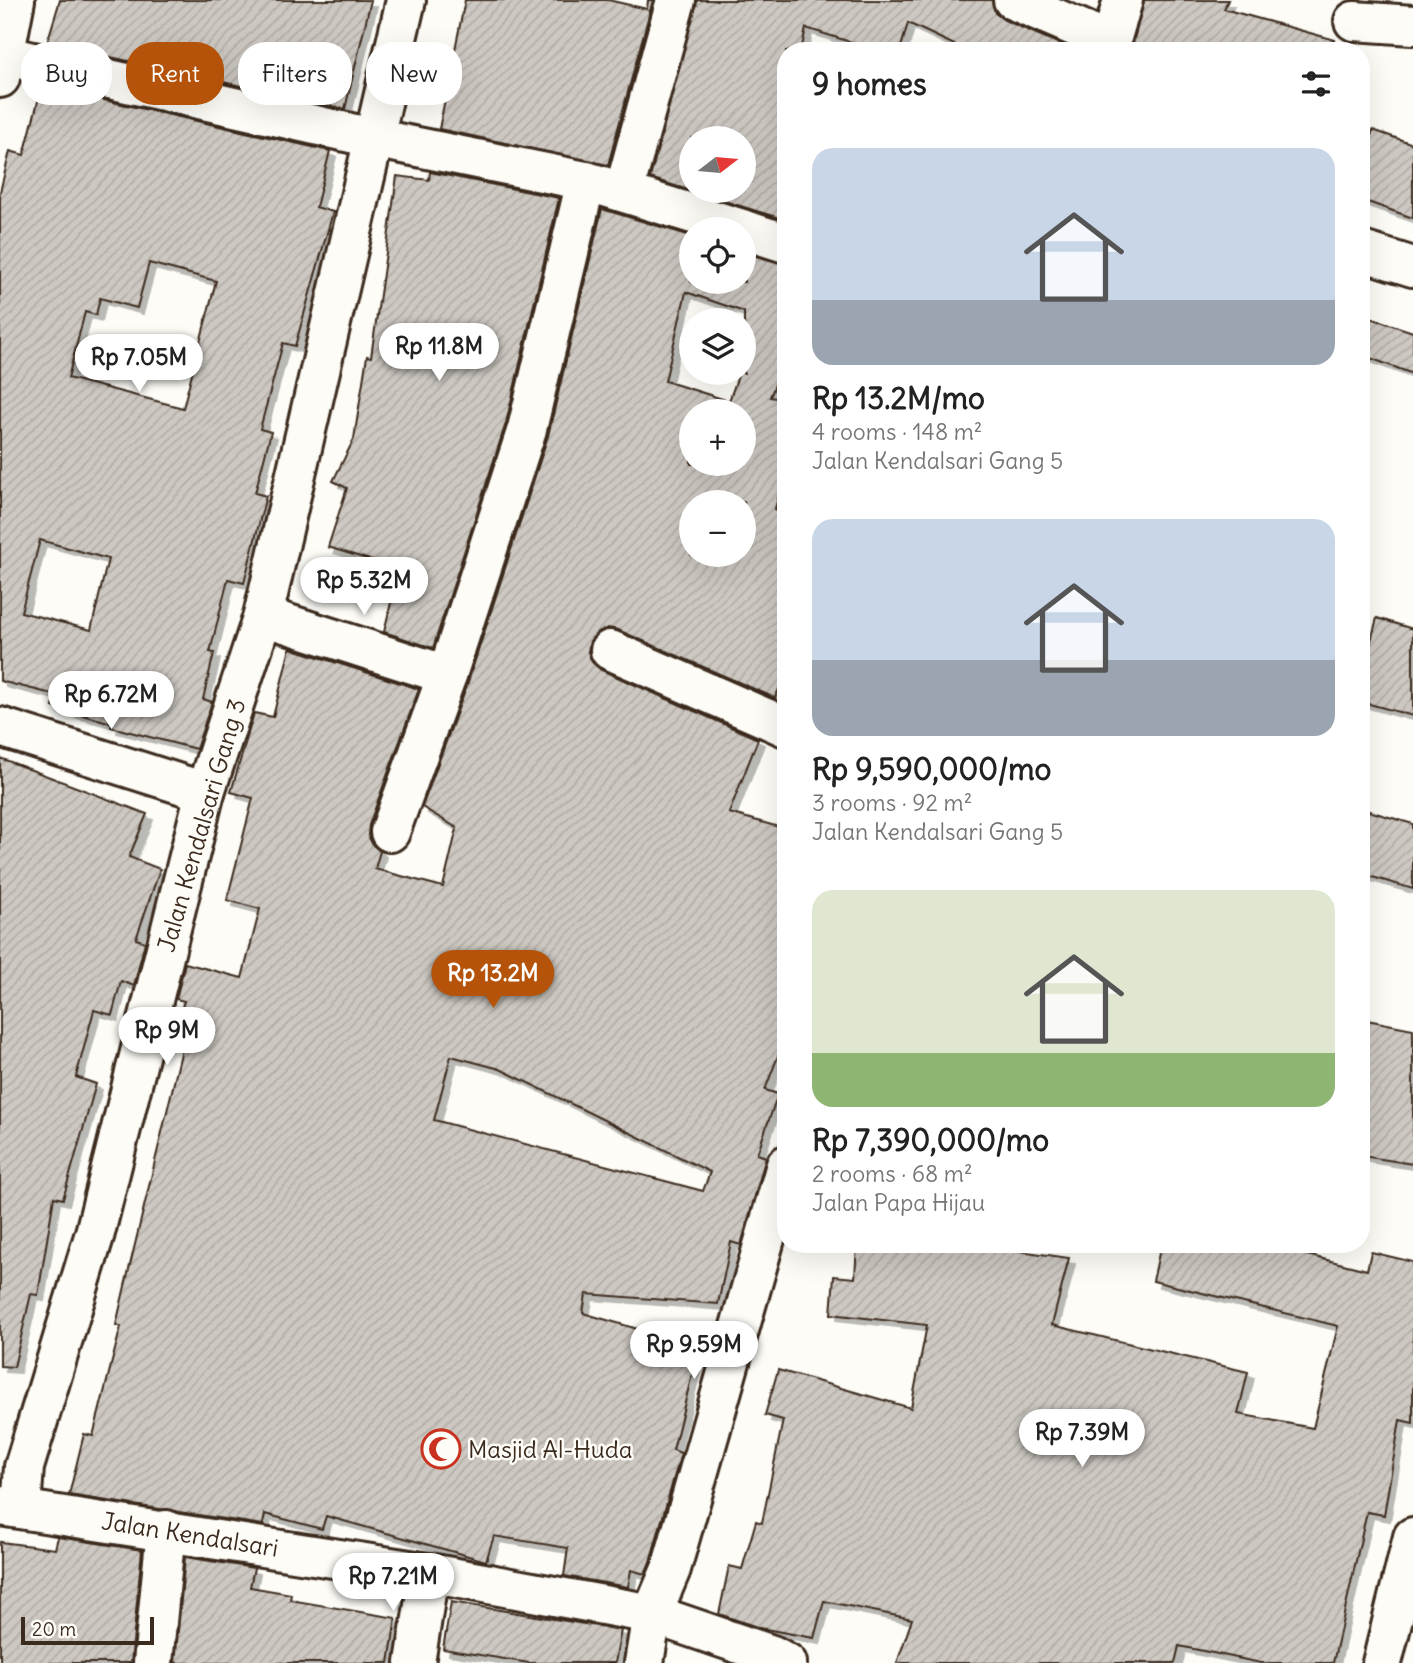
<!DOCTYPE html>
<html lang="en">
<head>
<meta charset="utf-8">
<style>
  body { margin:0; font-family:Delius,sans-serif; background:#f2f2f2; color:#222; height:100vh; display:flex; flex-direction:column; font-size:26px; white-space:nowrap }
  * { box-sizing:border-box; margin:0 }
  p { font-size:23px; color:#767676 }
  .icon { flex:none; width:38px; height:38px; fill:none; stroke:currentColor; stroke-width:2; stroke-linecap:round; stroke-linejoin:round }
  .map { position:relative; flex:1; overflow:hidden }
  .panel { position:absolute; left:777px; top:42px; width:593px; height:1211px; display:flex; flex-direction:column; background:#fff; border-radius:28px; box-shadow:0 7px 28px #0002 }
  .panel>* { flex:none }
  .hud { position:absolute; left:21px; top:42px; width:651px; height:63px; display:flex; gap:14px }
  .needle { width:46px; rotate:74deg }
  .buttons { position:absolute; left:679px; top:126px; display:grid; gap:14px }
  .buttons a { display:grid; place-items:center; width:77px; height:77px; border-radius:50%; background:#fff; box-shadow:0 7px 28px #0002; font-size:35px }
  .scale { position:absolute; left:21px; bottom:18px; width:133px; box-sizing:border-box; padding-left:7px; border:4px solid #3b2a1e; border-top:0; font-size:19px; line-height:24px; white-space:nowrap; color:#3b2a1e; -webkit-text-stroke:5px #fdfcf7; paint-order:stroke }
  .price { position:absolute; translate:-50% -60px; padding:0 16px; border-radius:24px; background:#fff; color:#222; font-size:23px; line-height:46px; filter:drop-shadow(0 2px 4px #0008) }
  .price::after { content:''; position:absolute; left:50%; top:42px; width:21px; height:16px; margin-left:-10px; background:inherit; clip-path:polygon(0 0,100% 0,50% 100%) }
  .price.on { background:#b45309; color:#fff }
  ul { padding:0; list-style:none }
  li { display:grid; align-content:center; gap:14px; height:371px; padding:0 35px }
  li span { display:grid; place-items:center; height:217px; border-radius:21px; color:#555 }
  li>.icon { margin-inline-start:auto }
  span .icon { width:126px; height:126px; fill:#fffc; stroke-width:1 }
  li b { font-size:30px }
  h2 { display:flex; justify-content:space-between; align-items:center; height:84px; padding:0 35px; font-size:30px }
  .chip { padding:0 24px; border-radius:28px; background:#fff; box-shadow:0 7px 28px #0002; font-size:24px; line-height:63px }
  .chip.on { background:#b45309; color:#fff }
  .map>svg:first-child { display:block }
</style>
</head>
<body>
<div class="map">
<svg width="1413" height="1663" viewBox="0 0 1413 1663">
  <defs>
    <pattern id="building-hatch" width="6" height="6" patternUnits="userSpaceOnUse" patternTransform="scale(1.75)"><rect width="6" height="6" fill="#cdc8c2"/><path d="M-1 1l2-2M0 6l6-6M5 7l2-2" fill="none" stroke="#b1aca6"/></pattern>
    <filter id="shadow"><feDropShadow dx="6" dy="6" stdDeviation="0" flood-color="#0004"/></filter>
  </defs>
  <rect width="100%" height="100%" fill="#fdfcf7"/>
  <filter id="ink" filterUnits="userSpaceOnUse"><feTurbulence type="fractalNoise" baseFrequency=".0143" numOctaves="2"/><feDisplacementMap in="SourceGraphic" scale="14" xChannelSelector="R" yChannelSelector="G"/><feConvolveMatrix kernelMatrix="1 2 1 2 8 2 1 2 1" color-interpolation-filters="sRGB"/></filter>
  <g filter="url(#ink)">
    <g fill="url(#building-hatch)" stroke="#3b2a1e" stroke-width="2" fill-rule="evenodd" filter="url(#shadow)">
      <path d="M60,0H371L345,109L47,43Z"/>
      <path d="M465,0H608L647,9L648,0H653L608,165L439,129Z"/>
      <path d="M697,0H992L995,13L1004,20L1076,51H967L908,23L900,51H879L806,28L801,51H786V220L692,191H744V138H691V191L650,178Z"/>
      <path d="M1144,0H1228L1224,9L1335,40L1333,51H1131Z"/>
      <path d="M42,86L330,151L316,207L333,212L295,346L283,343L260,429L271,432L255,493L266,496L244,583L228,579L210,652L214,653L203,699L212,702L196,749L111,727L112,723L53,707L56,695L0,681V192L10,151L24,155ZM149,263L216,281L183,408L68,378L85,312L96,315L100,298L137,308ZM40,540L108,559L91,630L21,612Z"/>
      <path d="M1373,130L1413,144V218L1362,200V164Z"/>
      <path d="M430,172L559,198L506,423L433,648L384,632L399,569L328,547L347,488L333,481L354,439L367,356L371,357L397,176L429,180Z"/>
      <path d="M602,209L691,236V282H744V253L786,264V358L770,397L786,400V468L775,509L786,513V674L775,698L618,630L608,628L598,632L590,641L588,652L592,662L601,670L758,739L729,813L786,829V1035L765,1090L778,1094L757,1154L766,1157L741,1245L731,1242L718,1304L586,1294L583,1313L699,1347L673,1450L681,1453L650,1562L645,1574L631,1570L628,1587L564,1576L568,1548L494,1536L486,1561L326,1516L322,1529L265,1514L263,1525L69,1495L84,1434L93,1436L121,1326L116,1325L125,1286L188,1024L178,1022L184,1001L176,999L185,963L242,978L260,909L227,900L253,798L231,792L254,713L273,717L290,648L419,689L369,825L368,835L373,845L380,851L375,869L443,887L457,828L422,807L468,682L548,436ZM686,292L744,312V373H739L729,401L665,381ZM691,411H744V464H691ZM691,502H744V555H691ZM451,1056L500,1069L710,1172L703,1191L434,1120Z"/>
      <path d="M1362,315L1413,332V374L1362,355Z"/>
      <path d="M1377,618L1413,629V716L1362,702V675Z"/>
      <path d="M0,758L147,814L129,857L160,869L136,939L145,942L134,986L121,981L112,1015L94,1010L76,1077L96,1084L63,1199L54,1197L38,1295L31,1294L14,1367L0,1366Z"/>
      <path d="M1362,809L1413,824V889L1362,874Z"/>
      <path d="M1362,1019L1413,1029V1164L1362,1156Z"/>
      <path d="M857,1244H972L1069,1258L1052,1325L1248,1372L1238,1414L1313,1428L1338,1326L1153,1281L1161,1244H1263L1367,1270L1371,1252L1413,1262V1423L1400,1420L1384,1515L1367,1512L1333,1663H1261L1179,1646L1175,1663H897L912,1619L824,1601L814,1638L760,1628L719,1614L729,1566L742,1569L756,1521L762,1523L783,1420L765,1415L778,1370L911,1408L927,1325L831,1314L834,1276L855,1278Z"/>
      <path d="M58,1537L142,1550L131,1663H0V1542L55,1549Z"/>
      <path d="M185,1557L254,1568L250,1587L291,1594L290,1600L396,1618L389,1663H175Z"/>
      <path d="M451,1602L621,1630L615,1663H529L443,1649Z"/>
    </g>
    <g fill="none" stroke-linecap="round" stroke-linejoin="round">
      <g stroke="#3b2a1e" stroke-width="44">
        <g id="minor">
          <path d="M1013,0L1111,42"/>
          <path d="M1354,21L1413,25"/>
          <path d="M1108,51L1123,0"/>
          <path d="M6,56L373,138L586,181L742,229"/>
          <path d="M0,78L15,0"/>
          <path d="M624,191L676,0"/>
          <path d="M744,230L786,243"/>
          <path d="M1362,251L1413,267"/>
          <path d="M263,616L447,675"/>
          <path d="M610,650L786,727"/>
          <path d="M0,727L205,792"/>
          <path d="M390,832L447,675L527,429L586,181"/>
          <path d="M0,1506L429,1573L652,1614L772,1655L787,1663"/>
          <path d="M21,1508L24,1467L95,1233L205,792L263,616L406,0"/>
          <path d="M153,1663L166,1530"/>
          <path d="M415,1663L429,1573"/>
          <path d="M644,1663L652,1614L671,1569L786,1165"/>
          <path d="M1382,1663L1413,1537"/>
        </g>
      </g>
      <use href="#minor" stroke="#fdfcf7" stroke-width="38"/>
    </g>
  </g>
  <defs>
    <g id="mosque-ring" transform="scale(2.0125)"><circle r="9.5" fill="#fdfcf7" stroke="#c8321e" stroke-width="1.5"/><path d="M3.5-4.9A6 6 0 1 0 3.5 4.9A5 5 0 1 1 3.5-4.9Z" fill="#c8321e"/></g>
  </defs>
  <g fill-rule="evenodd">
    <use href="#mosque-ring" x="441" y="1449"/>
  </g>
  <g text-anchor="middle" dominant-baseline="central" stroke-width="5" stroke-linejoin="round" paint-order="stroke">
    <g font-size="24" fill="#3b2a1e" stroke="#fdfcf7">
      <text transform="translate(201 825) rotate(-74)">Jalan Kendalsari Gang 3</text>
      <text transform="translate(190 1534) rotate(9)">Jalan Kendalsari</text>
    </g>
    <g font-size="24" fill="#3b2a1e" stroke="#fdfcf7" text-anchor="start">
      <text x="468" y="1449">Masjid Al-Huda</text>
    </g>
  </g>
</svg>
<div class="buttons">
<a><svg class="needle" viewBox="-14 -14 28 28"><path d="M0-13l5 13h-10z" fill="#e53935"/><path d="M0 13l5-13h-10z" fill="#767676"/></svg></a>
<a><svg class="icon" aria-label="locate" viewBox="0 0 24 24"><circle cx="12" cy="12" r="6"/><path d="M12 2v4M12 18v4M2 12h4M18 12h4"/></svg></a>
<a><svg class="icon" aria-label="layers" viewBox="0 0 24 24"><path d="M12 4l9 5-9 5-9-5zM3 14l9 5 9-5"/></svg></a>
<a>+</a>
<a>−</a>
</div>
<div class="scale">20 m</div>
<b class="price" style="left:439px;top:383px">Rp 11.8M</b>
<b class="price" style="left:139px;top:394px">Rp 7.05M</b>
<b class="price" style="left:364px;top:617px">Rp 5.32M</b>
<b class="price" style="left:111px;top:731px">Rp 6.72M</b>
<b class="price on" style="left:493px;top:1010px">Rp 13.2M</b>
<b class="price" style="left:167px;top:1067px">Rp 9M</b>
<b class="price" style="left:694px;top:1381px">Rp 9.59M</b>
<b class="price" style="left:1082px;top:1469px">Rp 7.39M</b>
<b class="price" style="left:393px;top:1613px">Rp 7.21M</b>
<div class="hud">
<a class="chip">Buy</a>
<a class="chip on">Rent</a>
<a class="chip">Filters</a>
<a class="chip">New</a>
</div>
<section class="panel">
<h2>9 homes<svg class="icon" aria-label="filters" viewBox="0 0 24 24"><path d="M4 7h16M4 17h16"/><circle cx="9" cy="7" r="2"/><circle cx="15" cy="17" r="2"/></svg></h2>
<ul>
<li><span style="background:linear-gradient(#c9d6e8 70%,#9aa5b1 0)"><svg class="icon" aria-label="home" viewBox="0 0 24 24"><path d="M3 11l9-7 9 7M6 9v11h12V9"/></svg></span><div><b>Rp 13.2M/mo</b><p>4 rooms · 148 m²</p><p>Jalan Kendalsari Gang 5</p></div></li>
<li><span style="background:linear-gradient(#c9d6e8 65%,#9aa5b1 0)"><svg class="icon" aria-label="home" viewBox="0 0 24 24"><path d="M3 11l9-7 9 7M6 9v11h12V9"/></svg></span><div><b>Rp 9,590,000/mo</b><p>3 rooms · 92 m²</p><p>Jalan Kendalsari Gang 5</p></div></li>
<li><span style="background:linear-gradient(#dfe7d0 75%,#8fb573 0)"><svg class="icon" aria-label="home" viewBox="0 0 24 24"><path d="M3 11l9-7 9 7M6 9v11h12V9"/></svg></span><div><b>Rp 7,390,000/mo</b><p>2 rooms · 68 m²</p><p>Jalan Papa Hijau</p></div></li>
</ul>
</section>
</div>
</body>
</html>
